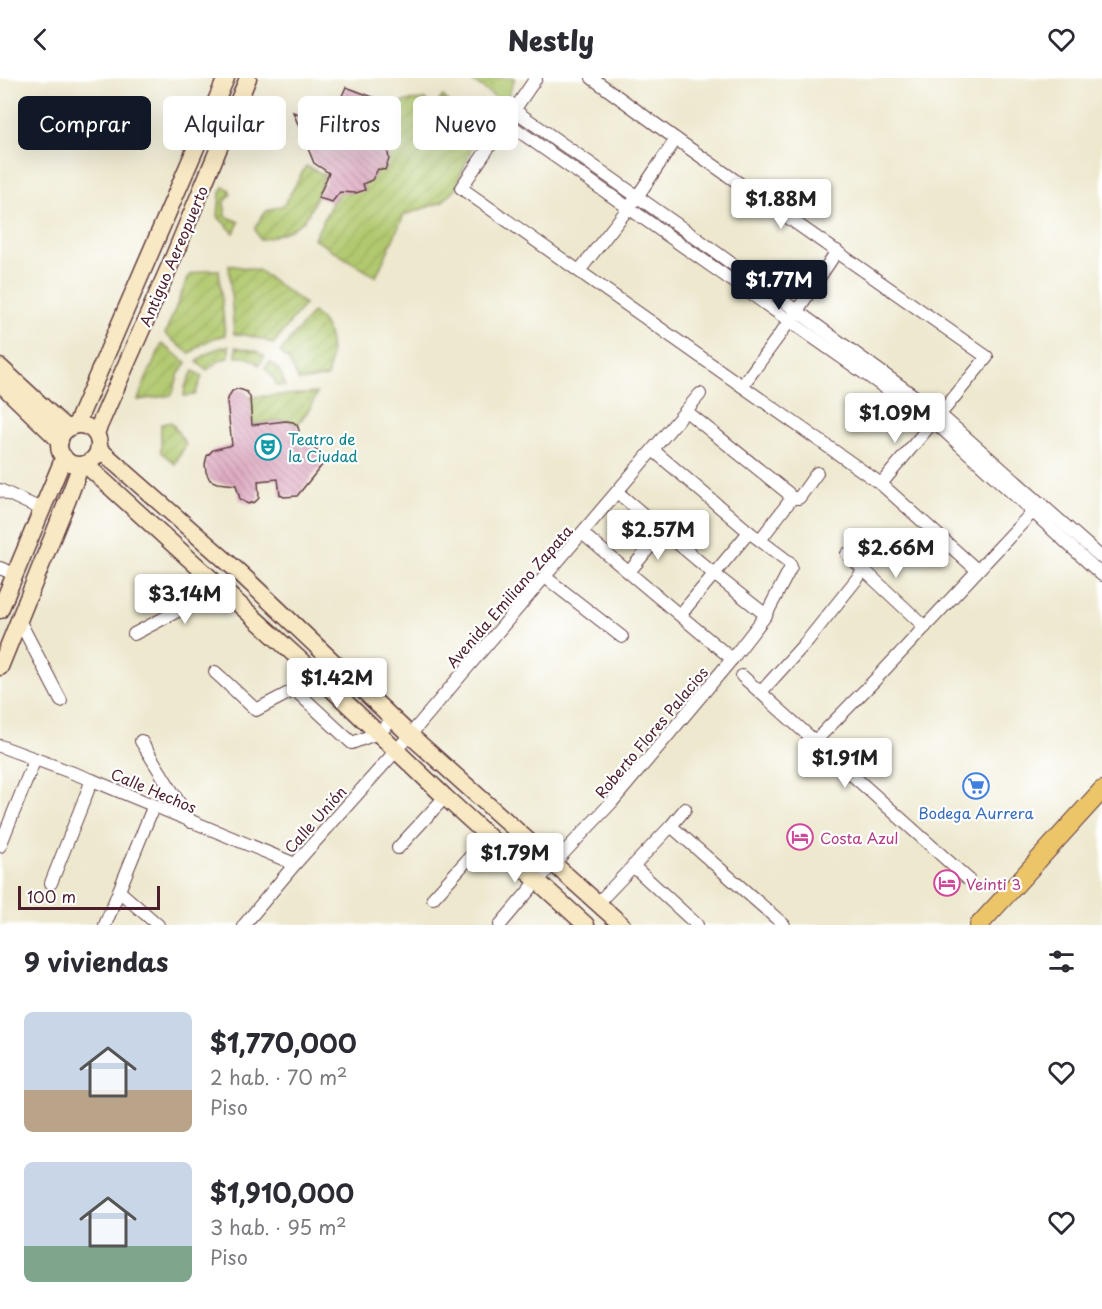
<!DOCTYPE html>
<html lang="es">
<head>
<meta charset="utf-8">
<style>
  body { margin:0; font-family:"Playpen Sans",sans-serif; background:#f7f7f7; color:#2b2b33; height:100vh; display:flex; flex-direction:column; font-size:22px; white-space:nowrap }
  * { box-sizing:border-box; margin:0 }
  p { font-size:20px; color:#7c7c81 }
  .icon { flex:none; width:33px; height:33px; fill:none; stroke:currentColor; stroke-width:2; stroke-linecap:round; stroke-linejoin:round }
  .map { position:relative; height:847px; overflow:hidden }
  .side { display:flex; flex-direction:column; background:#fff; flex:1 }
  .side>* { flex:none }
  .banner { position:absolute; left:18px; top:18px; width:600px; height:54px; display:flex; gap:12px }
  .scale { position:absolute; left:18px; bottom:15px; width:142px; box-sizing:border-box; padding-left:6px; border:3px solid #4a1f2b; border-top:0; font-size:16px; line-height:21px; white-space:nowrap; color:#4a1f2b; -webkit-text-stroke:4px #fff; paint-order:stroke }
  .price { position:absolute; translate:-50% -51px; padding:0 14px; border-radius:6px; background:#fff; color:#222; font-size:20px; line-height:39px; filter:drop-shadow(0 2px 3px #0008) }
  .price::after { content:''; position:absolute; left:50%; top:36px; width:18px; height:14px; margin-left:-9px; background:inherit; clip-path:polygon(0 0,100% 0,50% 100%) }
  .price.on { background:#111827; color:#fff }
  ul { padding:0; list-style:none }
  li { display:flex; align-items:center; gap:18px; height:150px; padding:0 24px }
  li span { display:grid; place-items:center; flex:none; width:168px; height:120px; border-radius:9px; color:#555 }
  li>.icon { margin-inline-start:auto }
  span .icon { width:72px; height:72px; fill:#fffc; stroke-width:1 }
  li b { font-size:26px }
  h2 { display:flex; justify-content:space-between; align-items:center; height:72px; padding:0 24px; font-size:26px }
  .pill { padding:0 21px; border-radius:9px; background:#fff; box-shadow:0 6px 24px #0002; font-size:21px; line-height:54px }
  .pill.on { background:#111827; color:#fff }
  header { display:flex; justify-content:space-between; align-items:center; height:78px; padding:0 24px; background:#fff; font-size:27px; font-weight:800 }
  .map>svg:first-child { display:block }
</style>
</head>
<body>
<header><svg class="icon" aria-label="back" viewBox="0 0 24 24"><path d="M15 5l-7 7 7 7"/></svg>Nestly<svg class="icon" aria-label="heart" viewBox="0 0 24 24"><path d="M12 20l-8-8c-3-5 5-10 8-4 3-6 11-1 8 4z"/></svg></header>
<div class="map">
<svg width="1102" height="847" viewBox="0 0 1102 847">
  <defs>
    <pattern id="park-crowns" width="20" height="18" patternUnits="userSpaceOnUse" patternTransform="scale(1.5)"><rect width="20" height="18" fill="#b1c96e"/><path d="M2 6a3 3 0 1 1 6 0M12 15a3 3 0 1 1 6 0" fill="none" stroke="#9aac5f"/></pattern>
    <pattern id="garden-furrows" width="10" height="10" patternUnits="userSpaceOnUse" patternTransform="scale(1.5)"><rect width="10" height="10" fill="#b1c96e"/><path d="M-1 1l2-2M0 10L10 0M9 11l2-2" fill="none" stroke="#9aac5f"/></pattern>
    <pattern id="building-back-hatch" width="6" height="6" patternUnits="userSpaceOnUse" patternTransform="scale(1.5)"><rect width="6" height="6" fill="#dda7c0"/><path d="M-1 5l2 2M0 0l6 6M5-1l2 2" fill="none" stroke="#b5879c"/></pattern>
  </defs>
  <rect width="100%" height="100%" fill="#fff"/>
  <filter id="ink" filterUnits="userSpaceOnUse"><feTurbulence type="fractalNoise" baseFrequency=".0167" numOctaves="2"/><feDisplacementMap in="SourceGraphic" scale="12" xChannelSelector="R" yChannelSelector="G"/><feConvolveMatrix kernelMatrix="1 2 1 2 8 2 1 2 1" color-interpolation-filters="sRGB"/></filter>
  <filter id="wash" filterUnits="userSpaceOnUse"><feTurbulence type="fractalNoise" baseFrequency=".008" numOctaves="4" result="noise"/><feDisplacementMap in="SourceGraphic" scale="24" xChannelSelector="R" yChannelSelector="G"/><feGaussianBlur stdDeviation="1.35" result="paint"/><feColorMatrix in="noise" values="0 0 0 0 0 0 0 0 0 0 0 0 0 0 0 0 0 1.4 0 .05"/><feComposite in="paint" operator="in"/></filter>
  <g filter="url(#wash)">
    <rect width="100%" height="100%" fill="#ede8ce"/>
    <path fill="url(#park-crowns)" stroke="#7e744c" stroke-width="1.5" d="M468,0H515L505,26Z"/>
    <g fill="url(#garden-furrows)" stroke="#7e744c" stroke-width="1.5">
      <path d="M443,18L478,54L456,110L442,124L404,137L376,199L314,161L332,125L340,114L365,112L363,106L372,102L378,91L385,92C391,74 387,60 372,49L376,46L370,39L373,32H389L406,23L425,22L435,29Z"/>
      <path d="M306,88L325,97C319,110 313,131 304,142C294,152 273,159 260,162L255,151C262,134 267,131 284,127Z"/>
      <path d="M224,109L229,111L231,116L224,125L226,138L239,144L234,155L218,139L220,116Z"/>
      <path d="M229,187L258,192L305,226L273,266C260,259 248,257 234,256Z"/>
      <path d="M207,192H219L225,257C210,260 201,266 190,276L165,256L189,197Z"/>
      <path d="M313,234C316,237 320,241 323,245C333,259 332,283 327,299L299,303L289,283L280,274Z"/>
      <path d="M162,266L187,285L179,295L172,317L138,322L146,301Z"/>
      <path d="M229,268V279L219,283L207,292L197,284C206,275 216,269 229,268Z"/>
      <path d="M236,269L256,273L265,279L259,287C253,281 244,278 236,279Z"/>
      <path d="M270,284C279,289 283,297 285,308H277L274,301L265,290Z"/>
      <path d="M193,293L202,298L195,317L184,318L185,309Z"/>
      <path d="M317,315L310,330L297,347C286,338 266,345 252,347L250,319Z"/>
      <path d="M171,344L186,366L175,386L161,374V346Z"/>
    </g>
    <g id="blocks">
      <g fill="url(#building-back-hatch)">
        <path d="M346,9L378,21L370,39L376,46L372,49L383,60L387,69L389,81L385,92L378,91L372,102L363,106L365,112L356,115L340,114L332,124L318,120L329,95L314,85L293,34L329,47Z"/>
        <path d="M237,311L242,312L247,314L250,319L252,347L286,343L293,344L297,347L299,352L298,357L327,381L297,418L284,419L280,417L278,401L258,403L259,420L255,424L248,426L240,421L236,407L217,405L210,402L206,394L205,386L207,378L213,372L232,367L227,324L229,318L232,313Z"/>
      </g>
    </g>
  </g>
  <g filter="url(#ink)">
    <use href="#blocks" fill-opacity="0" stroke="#623d43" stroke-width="1.5"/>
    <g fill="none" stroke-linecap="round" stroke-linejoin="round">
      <g stroke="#623d43" stroke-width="14">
        <g id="minor">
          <path d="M536,0L461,110L881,406L977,492"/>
          <path d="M592,0L676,61L987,279L942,334"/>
          <path d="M514,32L699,162L935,333"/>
          <path d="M506,44L931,342"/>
          <path d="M579,193L637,119L676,61"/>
          <path d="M742,308L797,233L837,173"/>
          <path d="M686,333L788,415L790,420"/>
          <path d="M945,341L1102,480"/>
          <path d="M938,347L1102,497"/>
          <path d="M881,406L932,345"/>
          <path d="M0,412L41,431"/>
          <path d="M617,414L714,496L766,537"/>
          <path d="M790,420H799L817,395"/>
          <path d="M583,456L732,581"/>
          <path d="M760,462L789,424L790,420"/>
          <path d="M847,476L925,549"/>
          <path d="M0,490L14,496"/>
          <path d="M629,494L663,453"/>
          <path d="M545,499L622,559"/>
          <path d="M680,537L749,454"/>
          <path d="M19,542L61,623"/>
          <path d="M134,556L221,510"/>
          <path d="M215,594L256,632L319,599"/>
          <path d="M742,598L968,801"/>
          <path d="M295,612L352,665L378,655L394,641"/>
          <path d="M761,614L808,562L864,492"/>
          <path d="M141,663L191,744"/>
          <path d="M814,664L875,602L1041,425"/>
          <path d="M0,668L92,702L295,786"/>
          <path d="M671,748L784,847"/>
          <path d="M0,768L35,681"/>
          <path d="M398,770L445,719"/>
          <path d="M633,788L697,847"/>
          <path d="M51,805L92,702"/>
          <path d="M119,813L158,847"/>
          <path d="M433,820L488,759"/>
          <path d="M598,825L671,748L685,731"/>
          <path d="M105,847L154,727"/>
          <path d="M244,847L295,786L410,657L700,316"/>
          <path d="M500,847L537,803L612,724L732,581L766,537L791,489L789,484L749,454L653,372"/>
        </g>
      </g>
      <g stroke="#623d43" stroke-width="19">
        <g id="secondary">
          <path d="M0,289L67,351"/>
          <path d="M0,305L60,363"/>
          <path d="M76,347L226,0"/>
          <circle cx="79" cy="367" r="20"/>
          <path d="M96,355L171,185L248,0"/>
          <path d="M99,371L241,496L410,657L622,847"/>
          <path d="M85,386L319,599L445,719L586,847"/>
          <path d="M0,532L64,379"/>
          <path d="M0,589L68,421L81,387"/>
        </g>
      </g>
      <g stroke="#623d43" stroke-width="20">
        <path id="primary" d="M979,847L1102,712"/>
      </g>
      <use href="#minor" stroke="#fff" stroke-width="12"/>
      <use href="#secondary" stroke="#f8e8c3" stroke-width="16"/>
      <use href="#primary" stroke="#edc569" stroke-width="18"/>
    </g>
  </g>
  <defs>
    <g id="theatre-ring" transform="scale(1.35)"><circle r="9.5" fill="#fff" stroke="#0f9aa8" stroke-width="1.5"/><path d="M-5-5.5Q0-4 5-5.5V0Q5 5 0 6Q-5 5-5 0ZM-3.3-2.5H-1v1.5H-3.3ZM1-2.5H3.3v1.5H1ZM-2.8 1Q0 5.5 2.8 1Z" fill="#0f9aa8"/></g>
    <g id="supermarket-ring" transform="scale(1.35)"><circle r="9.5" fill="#fff" stroke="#3f7fe0" stroke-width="1.5"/><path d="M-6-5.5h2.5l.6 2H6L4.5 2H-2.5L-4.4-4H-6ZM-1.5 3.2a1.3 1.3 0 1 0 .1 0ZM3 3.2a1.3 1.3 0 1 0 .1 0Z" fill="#3f7fe0"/></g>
    <g id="hotel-ring" transform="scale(1.35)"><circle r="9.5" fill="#fff" stroke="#d1479c" stroke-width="1.5"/><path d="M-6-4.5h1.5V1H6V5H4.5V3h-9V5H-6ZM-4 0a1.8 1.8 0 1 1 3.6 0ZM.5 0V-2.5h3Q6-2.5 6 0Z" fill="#d1479c"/></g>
  </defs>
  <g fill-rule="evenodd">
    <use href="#theatre-ring" x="268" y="369"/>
    <use href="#supermarket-ring" x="976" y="708"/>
    <use href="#hotel-ring" x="800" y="759"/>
    <use href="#hotel-ring" x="947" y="805"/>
  </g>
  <g text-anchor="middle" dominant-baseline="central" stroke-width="4.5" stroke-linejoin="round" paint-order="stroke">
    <g font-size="15" fill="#4a1f2b" stroke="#fff">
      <text transform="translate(173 178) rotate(-67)">Antiguo Aereopuerto</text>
      <text transform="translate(509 518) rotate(-49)">Avenida Emiliano Zapata</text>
      <text transform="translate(651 654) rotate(-50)">Roberto Flores Palacios</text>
      <text transform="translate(154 712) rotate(23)">Calle Hechos</text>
      <text transform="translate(315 741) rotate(-48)">Calle Unión</text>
    </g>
    <g font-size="15" fill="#0d838f" stroke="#fff" text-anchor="start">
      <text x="288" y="360">Teatro de<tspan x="288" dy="17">la Ciudad</tspan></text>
    </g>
    <g font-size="15" fill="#366cbe" stroke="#fff">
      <text x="976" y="734">Bodega Aurrera</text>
    </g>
    <g font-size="15" fill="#b23c85" stroke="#fff" text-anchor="start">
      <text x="820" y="759">Costa Azul</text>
      <text x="966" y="805">Veinti 3</text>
    </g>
  </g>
</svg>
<div class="scale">100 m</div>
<b class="price" style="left:781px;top:152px">$1.88M</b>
<b class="price on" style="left:779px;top:233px">$1.77M</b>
<b class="price" style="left:895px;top:366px">$1.09M</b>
<b class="price" style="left:658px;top:483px">$2.57M</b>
<b class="price" style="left:896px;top:501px">$2.66M</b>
<b class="price" style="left:185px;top:547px">$3.14M</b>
<b class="price" style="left:337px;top:631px">$1.42M</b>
<b class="price" style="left:845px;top:711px">$1.91M</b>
<b class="price" style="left:515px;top:806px">$1.79M</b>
<div class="banner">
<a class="pill on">Comprar</a>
<a class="pill">Alquilar</a>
<a class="pill">Filtros</a>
<a class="pill">Nuevo</a>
</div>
</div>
<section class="side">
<h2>9 viviendas<svg class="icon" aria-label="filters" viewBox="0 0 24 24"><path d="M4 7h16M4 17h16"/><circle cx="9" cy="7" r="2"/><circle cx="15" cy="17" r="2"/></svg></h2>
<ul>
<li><span style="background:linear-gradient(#c9d6e8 65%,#b9a48a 0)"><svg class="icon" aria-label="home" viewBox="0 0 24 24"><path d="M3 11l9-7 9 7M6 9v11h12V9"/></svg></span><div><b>$1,770,000</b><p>2 hab. · 70 m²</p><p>Piso</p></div><svg class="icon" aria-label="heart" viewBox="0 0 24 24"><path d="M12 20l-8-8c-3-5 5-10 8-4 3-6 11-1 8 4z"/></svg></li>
<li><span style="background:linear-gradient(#c9d6e8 70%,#7fa58c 0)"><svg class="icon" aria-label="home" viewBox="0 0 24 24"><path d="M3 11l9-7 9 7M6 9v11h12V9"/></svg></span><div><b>$1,910,000</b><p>3 hab. · 95 m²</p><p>Piso</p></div><svg class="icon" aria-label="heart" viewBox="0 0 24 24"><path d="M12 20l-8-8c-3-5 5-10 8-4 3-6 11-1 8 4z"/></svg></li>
</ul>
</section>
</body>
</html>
